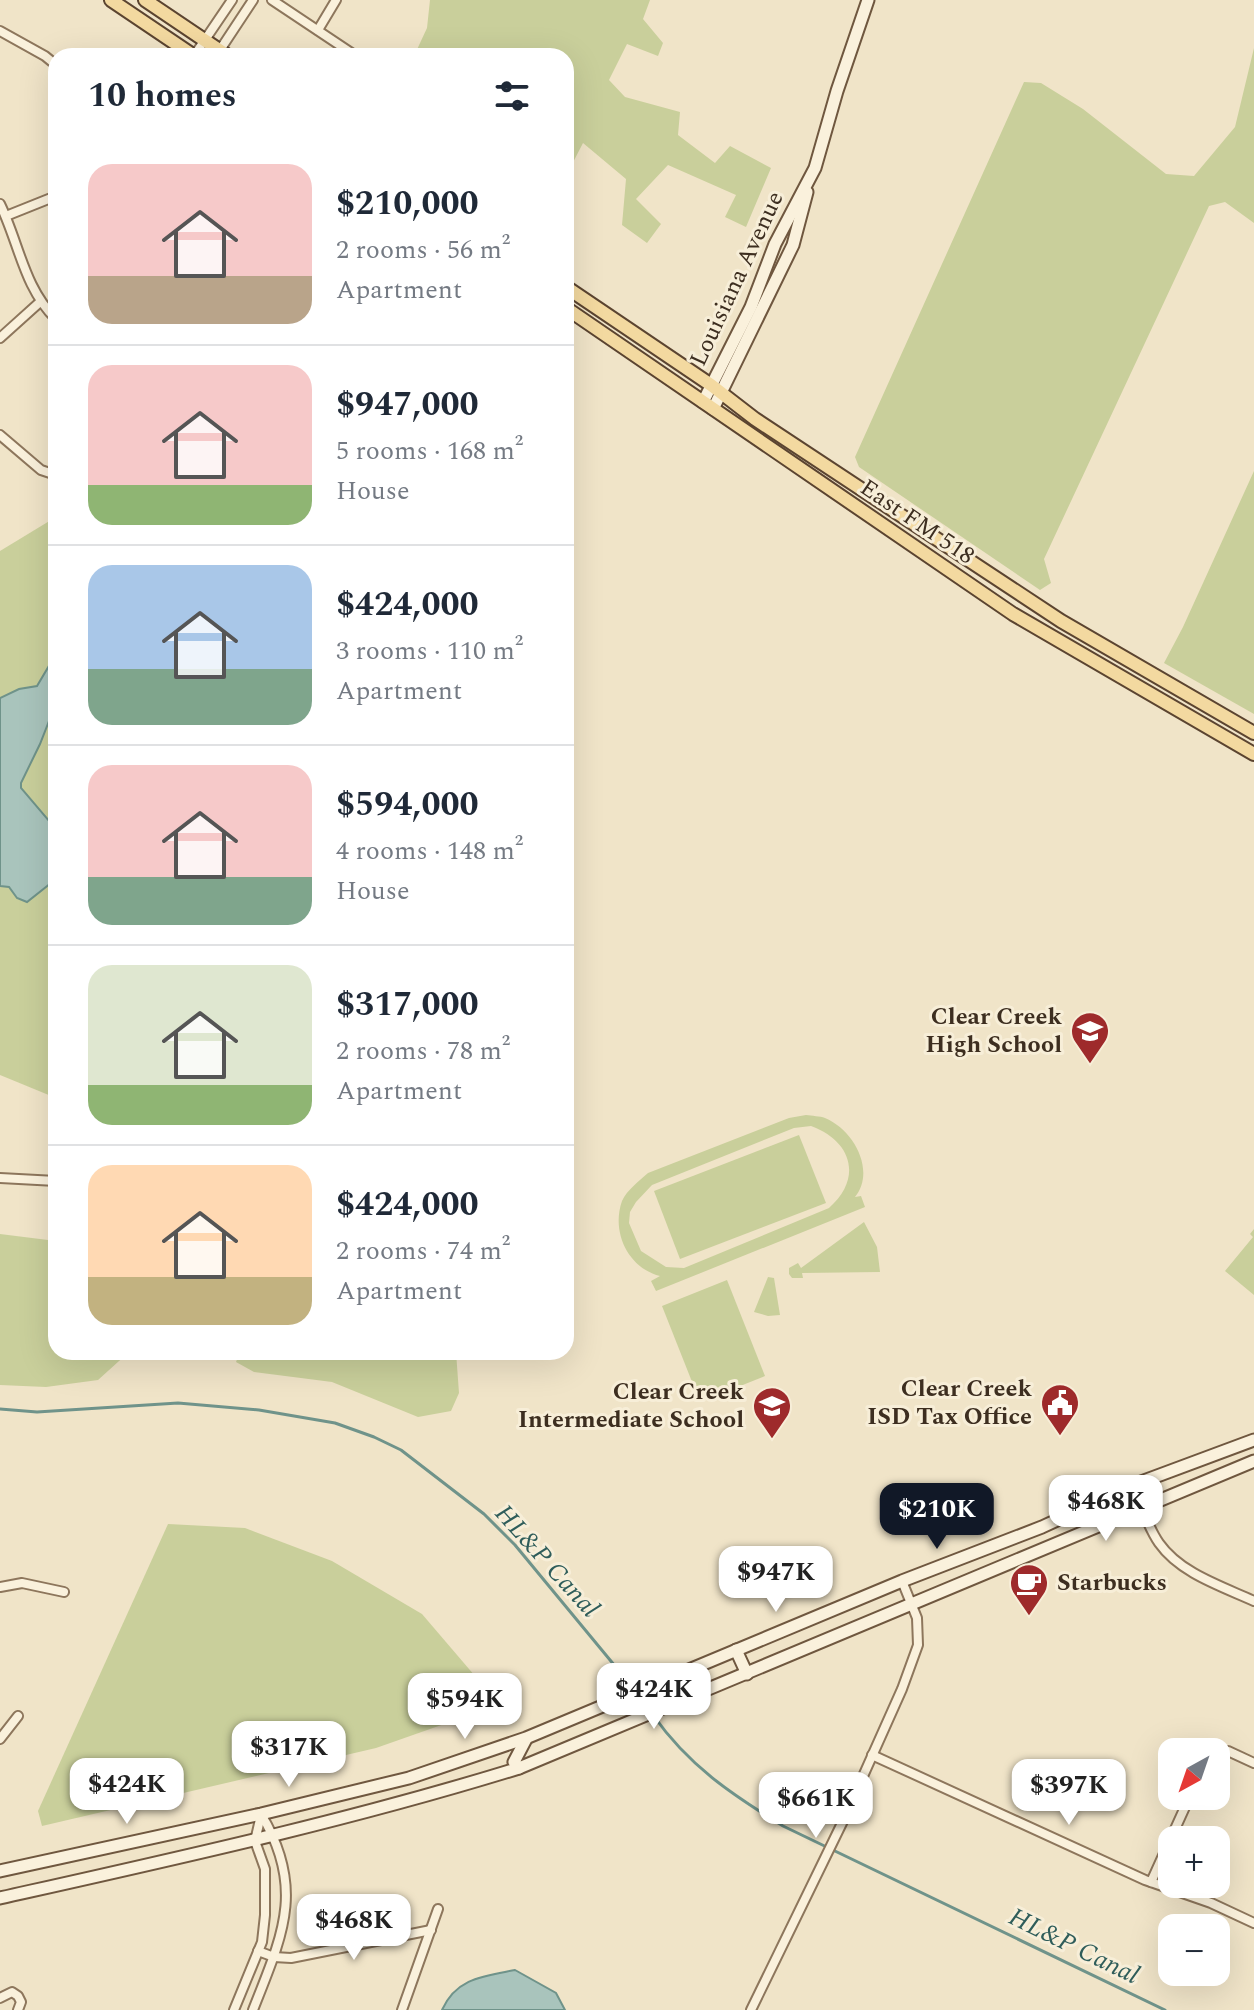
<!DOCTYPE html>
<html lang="en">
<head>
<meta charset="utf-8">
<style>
  body { margin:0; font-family:Spectral,serif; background:#f6f6f7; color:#1f2937; height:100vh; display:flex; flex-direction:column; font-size:30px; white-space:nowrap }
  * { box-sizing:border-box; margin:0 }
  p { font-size:26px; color:#747a83 }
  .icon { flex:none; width:44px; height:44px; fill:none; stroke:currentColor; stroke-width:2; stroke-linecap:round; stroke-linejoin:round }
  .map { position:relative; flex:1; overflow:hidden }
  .drawer { position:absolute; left:48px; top:48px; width:526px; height:1312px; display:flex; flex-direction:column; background:#fff; border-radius:24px; box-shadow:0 8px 32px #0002 }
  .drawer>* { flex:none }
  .needle { width:52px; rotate:220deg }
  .controls { position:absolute; left:1158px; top:1738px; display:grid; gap:16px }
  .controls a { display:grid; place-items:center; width:72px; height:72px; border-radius:16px; background:#fff; box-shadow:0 8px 32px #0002; font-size:40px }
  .price { position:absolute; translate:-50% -68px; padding:0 18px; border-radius:16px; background:#fff; color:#222; font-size:26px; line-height:52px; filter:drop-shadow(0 2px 4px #0008) }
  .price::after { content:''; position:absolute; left:50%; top:48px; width:24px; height:18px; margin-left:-12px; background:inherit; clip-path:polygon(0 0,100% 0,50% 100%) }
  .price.on { background:#111827; color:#fff }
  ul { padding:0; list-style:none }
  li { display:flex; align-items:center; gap:24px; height:200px; padding:0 40px }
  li+li { border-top:2px solid #e0e1e3 }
  li span { display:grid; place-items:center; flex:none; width:224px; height:160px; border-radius:24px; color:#555 }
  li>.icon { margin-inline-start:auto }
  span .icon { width:96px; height:96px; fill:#fffc; stroke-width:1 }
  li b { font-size:34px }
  h2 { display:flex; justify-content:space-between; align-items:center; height:96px; padding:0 40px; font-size:34px }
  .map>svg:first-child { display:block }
</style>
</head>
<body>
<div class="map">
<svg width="1254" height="2010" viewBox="0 0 1254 2010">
  <rect width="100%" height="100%" fill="#f0e4c8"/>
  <g fill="#c9cf9b" fill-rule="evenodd">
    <path d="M430,0H650L643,19L663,43L658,56L627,44L609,80L625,97L680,112L678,135L715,163L730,146L771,168L746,227L725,217L736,195L668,165L636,199L661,224L647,243L622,225L626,179L583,143L566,176V56H414L427,28Z"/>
    <path d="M1254,48V223L1225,202L1209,206L1044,559L1051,583L1040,590L859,467L855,457L1024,82L1041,83L1083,109L1166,174L1194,176L1235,127Z"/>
    <path d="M1254,471V714L1164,663L1183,627Z"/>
    <path d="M56,517V1098L0,1075V551Z"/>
    <path d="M806,1115C812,1116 820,1116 825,1118C854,1130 876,1171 855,1197L861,1196L865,1207L656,1291L651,1281L660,1276C628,1268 611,1232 622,1201C627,1190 639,1181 648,1173L789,1118ZM811,1126C852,1141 863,1178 829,1208L684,1268L666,1267L641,1251L629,1223L630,1212L636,1202L652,1185L794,1128Z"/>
    <path d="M799,1135L826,1203L680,1259L654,1191Z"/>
    <path d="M864,1222L877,1247L880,1272L802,1273L803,1278H792L789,1274V1268L798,1263L801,1268Z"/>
    <path d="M1254,1229V1295L1225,1271L1253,1237L1250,1234Z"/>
    <path d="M0,1234L56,1241V1352H129L98,1380L46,1387L0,1385Z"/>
    <path d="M768,1277L774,1278L780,1315L768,1316L754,1312Z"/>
    <path d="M727,1280L765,1376L700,1402L662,1306Z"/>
    <path d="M240,1352H456L459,1393L451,1411L418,1417L332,1382L254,1372L236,1362Z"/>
    <path d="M168,1524L245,1528L332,1561L422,1614L481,1683L467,1716L376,1748L42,1826L38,1811Z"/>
  </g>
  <g fill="#a9c4bc" stroke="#6f938a" stroke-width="2">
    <path d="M56,654V703L40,744L21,783V788L56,829V879L27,902L17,898L9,887L0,886V698L19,689L37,686Z"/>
    <path d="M515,1970L556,1993L565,2010H442C456,1978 484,1976 515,1970Z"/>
  </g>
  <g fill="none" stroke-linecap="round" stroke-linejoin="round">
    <g stroke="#6f938a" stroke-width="3">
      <path d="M0,1409L37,1412L178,1403L259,1410L335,1423L374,1437L401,1450L484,1514L515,1545L634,1689"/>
      <path d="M639,1695L648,1709"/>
      <path d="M653,1715C689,1766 731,1794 783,1826L1165,2010"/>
    </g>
    <g stroke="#8d765c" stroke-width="12">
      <g id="street">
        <path d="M272,0L356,56"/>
        <path d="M318,30L336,0"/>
        <path d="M0,31L45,56L56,65"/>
        <path d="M194,56L232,0"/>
        <path d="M216,56L253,0"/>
        <path d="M0,204C19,243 24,288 56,319"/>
        <path d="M6,216L56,196"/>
        <path d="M0,338L40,302"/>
        <path d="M0,435L41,470L56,475"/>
        <path d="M0,1178L56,1181"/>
        <path d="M1133,1485C1141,1504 1147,1526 1159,1543C1180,1573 1221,1586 1254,1601"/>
        <path d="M0,1587L22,1583L64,1592"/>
        <path d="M0,1739L18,1716"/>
        <path d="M1216,1754L1228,1751L1254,1763"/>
        <path d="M872,1755L1145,1880L1211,1903L1254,1923"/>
        <path d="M1151,1882L1190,1796"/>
        <path d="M258,1951L274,1957L291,1958L431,1930"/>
        <path d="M0,1998L12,1992L18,1996L21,2002L18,2010"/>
        <path d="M234,2010L262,1942L265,1915V1869L255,1841L261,1815"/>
        <path d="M253,2010C282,1936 306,1889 261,1814"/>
        <path d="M402,2010L438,1909"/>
        <path d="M751,2010L843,1821L902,1689L918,1645L917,1618L902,1581"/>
      </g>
    </g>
    <g stroke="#6f573f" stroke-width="15">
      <g id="secondary">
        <path d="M703,402L751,307L775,244L815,168L837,91L868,0"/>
        <path d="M713,409L793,245L807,192"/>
        <path d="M736,1650L747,1674"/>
        <path d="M519,1768L514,1762L526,1739"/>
        <path d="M0,1871L261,1814L409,1778L526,1738L902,1581L1042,1527L1133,1485L1254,1440"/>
        <path d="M0,1898C174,1859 348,1821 519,1768L1254,1461"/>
      </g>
    </g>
    <g stroke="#5b4430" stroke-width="16">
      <g id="primary">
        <path d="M111,0L194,56"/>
        <path d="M145,0L228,56"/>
        <path d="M566,287L711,385L755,419L1061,621L1254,733"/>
        <path d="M566,308L1013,614L1254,754"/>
      </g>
    </g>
    <use href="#street" stroke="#faf1dc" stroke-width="8"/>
    <use href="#secondary" stroke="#faf1dc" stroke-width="11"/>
    <use href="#primary" stroke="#f3d9a0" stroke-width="12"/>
  </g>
  <defs>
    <g id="school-pin" transform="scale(2)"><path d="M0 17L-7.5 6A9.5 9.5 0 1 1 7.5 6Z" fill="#9e2a2b" stroke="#f7eed8"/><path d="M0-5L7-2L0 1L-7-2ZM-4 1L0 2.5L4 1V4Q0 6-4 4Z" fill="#fff"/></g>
    <g id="civic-pin" transform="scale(2)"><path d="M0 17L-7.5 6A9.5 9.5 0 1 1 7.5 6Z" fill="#9e2a2b" stroke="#f7eed8"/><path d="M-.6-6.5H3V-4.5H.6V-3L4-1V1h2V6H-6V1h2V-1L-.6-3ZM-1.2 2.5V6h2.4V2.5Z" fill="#fff"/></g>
    <g id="cafe-pin" transform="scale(2)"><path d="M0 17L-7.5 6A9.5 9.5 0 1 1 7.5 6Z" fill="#9e2a2b" stroke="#f7eed8"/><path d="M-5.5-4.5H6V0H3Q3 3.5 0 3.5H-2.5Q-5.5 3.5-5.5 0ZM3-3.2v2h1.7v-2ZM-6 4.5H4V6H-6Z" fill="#fff"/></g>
  </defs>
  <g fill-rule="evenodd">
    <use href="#school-pin" x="1090" y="1031"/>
    <use href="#civic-pin" x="1060" y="1403"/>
    <use href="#school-pin" x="772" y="1406"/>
    <use href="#cafe-pin" x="1029" y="1583"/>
  </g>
  <g text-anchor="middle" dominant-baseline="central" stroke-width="6" stroke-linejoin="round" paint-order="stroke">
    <g font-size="24" fill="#3d2e20" stroke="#f7eed8">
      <text transform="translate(737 279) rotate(-65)">Louisiana Avenue</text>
      <text transform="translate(917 522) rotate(34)">East FM 518</text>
    </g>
    <g font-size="24" font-weight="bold" fill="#3d2e20" stroke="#f7eed8" text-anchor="end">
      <text x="1062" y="1017">Clear Creek<tspan x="1062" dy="28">High School</tspan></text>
      <text x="1032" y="1389">Clear Creek<tspan x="1032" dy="28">ISD Tax Office</tspan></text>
      <text x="744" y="1392">Clear Creek<tspan x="744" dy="28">Intermediate School</tspan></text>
      <text x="1057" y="1583" text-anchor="start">Starbucks</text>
    </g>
    <g font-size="26" font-style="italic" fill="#2f5d5a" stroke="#f7eed8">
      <text transform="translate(547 1561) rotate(48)">HL&amp;P Canal</text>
      <text transform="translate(1074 1946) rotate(26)">HL&amp;P Canal</text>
    </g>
  </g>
</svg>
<div class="controls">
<a><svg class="needle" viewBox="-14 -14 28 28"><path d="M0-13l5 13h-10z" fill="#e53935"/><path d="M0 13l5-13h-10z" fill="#747a83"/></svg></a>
<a>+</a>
<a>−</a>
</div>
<b class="price" style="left:1106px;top:1543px">$468K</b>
<b class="price on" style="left:937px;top:1551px">$210K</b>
<b class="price" style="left:776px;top:1614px">$947K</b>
<b class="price" style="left:654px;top:1731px">$424K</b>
<b class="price" style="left:465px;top:1741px">$594K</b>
<b class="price" style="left:289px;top:1789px">$317K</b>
<b class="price" style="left:127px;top:1826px">$424K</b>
<b class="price" style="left:1069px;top:1827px">$397K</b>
<b class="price" style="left:816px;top:1840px">$661K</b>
<b class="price" style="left:354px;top:1962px">$468K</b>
<section class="drawer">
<h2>10 homes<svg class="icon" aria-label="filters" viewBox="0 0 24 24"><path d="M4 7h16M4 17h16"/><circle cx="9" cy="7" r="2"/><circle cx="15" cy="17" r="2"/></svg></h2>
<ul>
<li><span style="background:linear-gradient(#f6c9c9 70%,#b9a48a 0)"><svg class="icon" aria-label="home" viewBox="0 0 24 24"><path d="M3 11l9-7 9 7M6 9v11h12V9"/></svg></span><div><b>$210,000</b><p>2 rooms · 56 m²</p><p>Apartment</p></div></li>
<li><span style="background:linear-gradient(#f6c9c9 75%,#8fb573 0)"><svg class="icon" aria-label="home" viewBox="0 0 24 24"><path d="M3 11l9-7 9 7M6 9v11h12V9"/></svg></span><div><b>$947,000</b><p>5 rooms · 168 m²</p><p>House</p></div></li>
<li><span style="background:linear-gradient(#a9c7e8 65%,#7fa58c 0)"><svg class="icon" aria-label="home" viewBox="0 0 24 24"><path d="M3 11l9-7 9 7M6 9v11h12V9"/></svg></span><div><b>$424,000</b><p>3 rooms · 110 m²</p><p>Apartment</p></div></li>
<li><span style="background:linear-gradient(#f6c9c9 70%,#7fa58c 0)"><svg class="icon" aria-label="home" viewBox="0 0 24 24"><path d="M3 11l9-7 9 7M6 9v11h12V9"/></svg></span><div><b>$594,000</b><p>4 rooms · 148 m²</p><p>House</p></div></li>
<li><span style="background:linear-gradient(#dfe7d0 75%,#8fb573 0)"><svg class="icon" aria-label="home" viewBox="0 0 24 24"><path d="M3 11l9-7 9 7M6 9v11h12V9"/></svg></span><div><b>$317,000</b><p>2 rooms · 78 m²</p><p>Apartment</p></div></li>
<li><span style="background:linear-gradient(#ffd9b3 70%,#c2b280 0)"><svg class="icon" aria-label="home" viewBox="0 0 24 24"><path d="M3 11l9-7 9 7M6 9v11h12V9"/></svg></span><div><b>$424,000</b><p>2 rooms · 74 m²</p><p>Apartment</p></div></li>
</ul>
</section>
</div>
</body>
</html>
